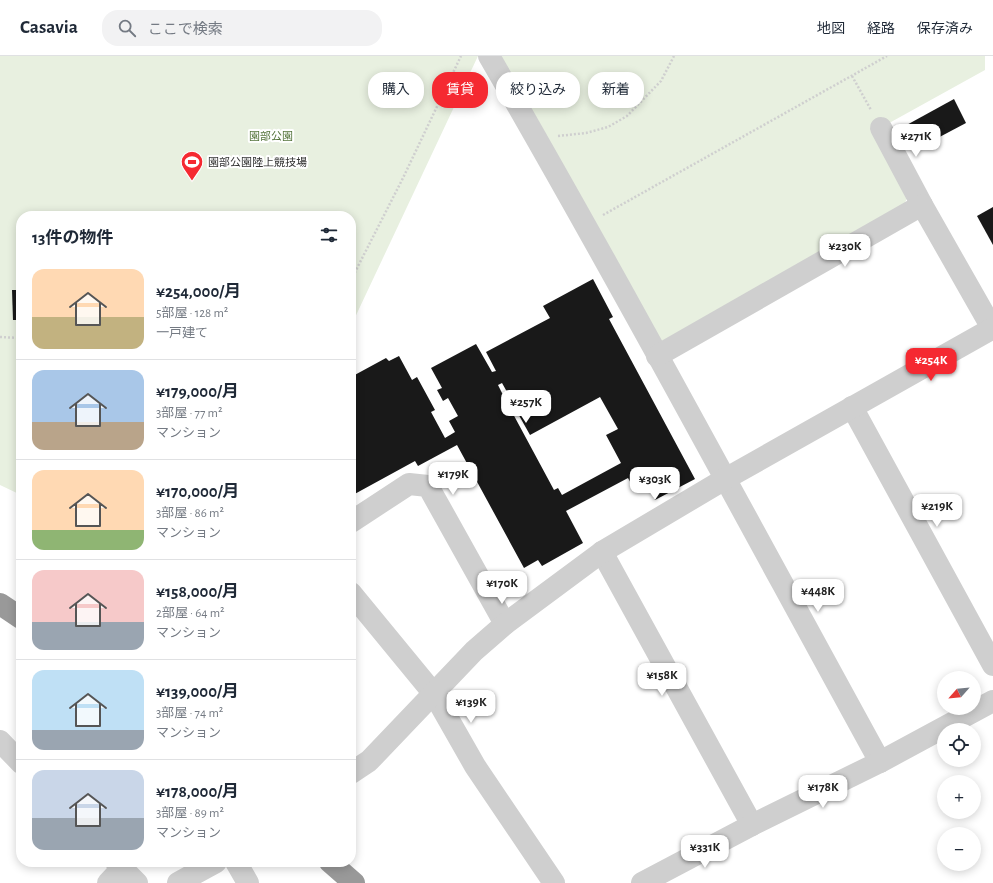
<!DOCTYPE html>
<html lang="ja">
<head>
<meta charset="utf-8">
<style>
  body { margin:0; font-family:"Alegreya Sans","Noto Sans JP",sans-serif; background:#f2f2f3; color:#1f2937; height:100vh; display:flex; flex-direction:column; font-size:15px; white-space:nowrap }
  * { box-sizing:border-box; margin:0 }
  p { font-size:13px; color:#747a83 }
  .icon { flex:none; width:22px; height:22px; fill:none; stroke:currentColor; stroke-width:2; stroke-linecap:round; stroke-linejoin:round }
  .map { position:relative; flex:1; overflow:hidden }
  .sheet { position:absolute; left:16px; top:155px; width:340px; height:656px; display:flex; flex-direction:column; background:#fff; border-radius:16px; box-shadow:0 2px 10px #0003 }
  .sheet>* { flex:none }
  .hud { position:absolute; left:368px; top:16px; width:380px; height:36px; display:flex; gap:8px }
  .needle { width:26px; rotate:243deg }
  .buttons { position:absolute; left:937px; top:615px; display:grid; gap:8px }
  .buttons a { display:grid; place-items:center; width:44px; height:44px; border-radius:50%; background:#fff; box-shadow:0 2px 10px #0003; font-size:20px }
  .price { position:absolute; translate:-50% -34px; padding:0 9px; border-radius:8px; background:#fff; color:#222; font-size:13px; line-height:26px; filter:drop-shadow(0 1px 2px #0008) }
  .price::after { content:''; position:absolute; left:50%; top:24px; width:12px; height:9px; margin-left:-6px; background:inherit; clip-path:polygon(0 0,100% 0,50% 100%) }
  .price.active { background:#f52931; color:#fff }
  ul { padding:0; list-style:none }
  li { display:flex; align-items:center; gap:12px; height:100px; padding:0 16px }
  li+li { border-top:1px solid #e0e1e3 }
  li span { display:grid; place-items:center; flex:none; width:112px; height:80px; border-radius:12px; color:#555 }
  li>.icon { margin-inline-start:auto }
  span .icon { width:48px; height:48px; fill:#fffc; stroke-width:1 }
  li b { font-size:17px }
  h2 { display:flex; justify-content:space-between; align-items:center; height:48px; padding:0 16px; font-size:17px }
  .chip { padding:0 14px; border-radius:16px; background:#fff; box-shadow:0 2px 10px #0003; font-size:14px; line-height:36px }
  .chip.active { background:#f52931; color:#fff }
  header { display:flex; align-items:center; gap:24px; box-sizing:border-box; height:56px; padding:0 20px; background:#fff; border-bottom:1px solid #e0e1e3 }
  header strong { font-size:19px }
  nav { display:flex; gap:22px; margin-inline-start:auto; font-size:14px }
  .search { width:280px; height:36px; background:#f2f2f3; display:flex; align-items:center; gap:10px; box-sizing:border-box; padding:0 14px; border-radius:16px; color:#747a83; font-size:15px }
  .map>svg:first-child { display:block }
</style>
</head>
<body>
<header>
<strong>Casavia</strong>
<div class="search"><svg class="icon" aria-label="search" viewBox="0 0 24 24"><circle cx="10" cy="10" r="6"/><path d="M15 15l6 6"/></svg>ここで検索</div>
<nav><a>地図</a><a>経路</a><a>保存済み</a></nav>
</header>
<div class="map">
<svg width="993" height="827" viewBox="0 0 993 827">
  <rect width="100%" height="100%" fill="#fff"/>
  <g fill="#e8f0e0">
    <path d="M0,0H478L351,270V160H21V439L0,429Z"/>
    <path d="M498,0H985V14L873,76L908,140L904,149L665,286L654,282Z"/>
  </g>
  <g fill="#191919" fill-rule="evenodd">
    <path d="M954,43L966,67L915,94L903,71Z"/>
    <path d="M993,151V189L977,160Z"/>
    <path d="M593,223L613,261L609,263L695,423L655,444L645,425L633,431L628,422L566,455L583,487L542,510L538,504L524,512L457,389L418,410L415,405L351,440V321L386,302L389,305L399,300L412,324L417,321L435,354L431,356L445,382L455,376L449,365L458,360L448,342L443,345L437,334L442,332L431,312L476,288L492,316L496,315L486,296L550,262L543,250ZM502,327L511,343L506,345L498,329ZM600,341L618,373L606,379L621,407L562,439L558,432L554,434L512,356L516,354L530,379Z"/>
    <path d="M12,234H21V264H13Z"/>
  </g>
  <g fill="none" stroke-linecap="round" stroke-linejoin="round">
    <g stroke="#cfcfcf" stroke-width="2.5" stroke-dasharray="2 2" stroke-linecap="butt">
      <path d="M852,20L871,54"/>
      <path d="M558,80L586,77L608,71L627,60L661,25L674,0"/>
      <path d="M603,159L887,0"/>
      <path d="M351,224L403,122L461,0"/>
      <path d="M0,281L21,282"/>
    </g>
    <g stroke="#cfcfcf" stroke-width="22">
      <path d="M489,0C624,233 751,471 880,706"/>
      <path d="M881,72L922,149"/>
      <path d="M657,300L922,149L992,272"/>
      <path d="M852,351L993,609"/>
      <path d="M351,466L409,428L428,430L505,568"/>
      <path d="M602,496L752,769"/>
      <path d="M351,537L434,638L475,710L554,827"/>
      <path d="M0,685L21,707"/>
      <path d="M351,717L369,705L474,595L505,568L602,496L725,423L993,272"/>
      <path d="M116,806L137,827"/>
      <path d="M236,806L248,827"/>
      <path d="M108,827L122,812"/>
      <path d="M178,827L216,806"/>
      <path d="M642,827L752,769L880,706L993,645"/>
    </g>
    <g stroke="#999" stroke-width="22">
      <path d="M0,548L21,562"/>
      <path d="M330,806L354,827"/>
    </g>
  </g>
  <defs>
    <g id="stadium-pin" transform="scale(1.15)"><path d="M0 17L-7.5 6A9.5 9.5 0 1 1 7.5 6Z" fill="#f52931" stroke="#fff"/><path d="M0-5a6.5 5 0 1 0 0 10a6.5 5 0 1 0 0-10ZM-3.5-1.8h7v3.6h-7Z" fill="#fff"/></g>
  </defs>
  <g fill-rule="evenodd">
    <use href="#stadium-pin" x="192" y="106"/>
  </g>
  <g text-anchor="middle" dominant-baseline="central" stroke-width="4" stroke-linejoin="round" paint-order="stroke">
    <g font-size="11" fill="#53733a" stroke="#fff">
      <text x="271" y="80">園部公園</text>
    </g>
    <g font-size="11" fill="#323232" stroke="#fff" text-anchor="start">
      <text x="208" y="106">園部公園陸上競技場</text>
    </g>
  </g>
</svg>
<div class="buttons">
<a><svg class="needle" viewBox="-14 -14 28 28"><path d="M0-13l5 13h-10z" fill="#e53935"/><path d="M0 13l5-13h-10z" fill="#747a83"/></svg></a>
<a><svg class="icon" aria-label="locate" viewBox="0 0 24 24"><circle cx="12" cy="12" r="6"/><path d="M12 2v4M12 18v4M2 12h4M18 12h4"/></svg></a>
<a>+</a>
<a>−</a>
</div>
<b class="price" style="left:916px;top:102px">¥271K</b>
<b class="price" style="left:845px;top:212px">¥230K</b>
<b class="price active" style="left:931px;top:326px">¥254K</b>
<b class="price" style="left:526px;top:368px">¥257K</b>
<b class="price" style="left:453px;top:440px">¥179K</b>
<b class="price" style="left:655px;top:445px">¥303K</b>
<b class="price" style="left:937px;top:472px">¥219K</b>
<b class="price" style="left:502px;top:549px">¥170K</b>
<b class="price" style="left:818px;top:557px">¥448K</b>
<b class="price" style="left:662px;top:641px">¥158K</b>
<b class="price" style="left:471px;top:668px">¥139K</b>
<b class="price" style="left:823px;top:753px">¥178K</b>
<b class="price" style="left:705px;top:813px">¥331K</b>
<div class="hud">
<a class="chip">購入</a>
<a class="chip active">賃貸</a>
<a class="chip">絞り込み</a>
<a class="chip">新着</a>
</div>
<section class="sheet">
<h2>13件の物件<svg class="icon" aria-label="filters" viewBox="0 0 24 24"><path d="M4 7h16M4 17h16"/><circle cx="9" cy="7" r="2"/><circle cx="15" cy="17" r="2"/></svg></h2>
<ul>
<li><span style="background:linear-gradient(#ffd9b3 60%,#c2b280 0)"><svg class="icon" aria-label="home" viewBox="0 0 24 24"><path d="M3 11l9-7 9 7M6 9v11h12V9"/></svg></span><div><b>¥254,000/月</b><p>5部屋 · 128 m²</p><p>一戸建て</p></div></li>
<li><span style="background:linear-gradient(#a9c7e8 65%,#b9a48a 0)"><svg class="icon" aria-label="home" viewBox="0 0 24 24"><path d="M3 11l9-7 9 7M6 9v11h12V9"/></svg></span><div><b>¥179,000/月</b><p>3部屋 · 77 m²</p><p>マンション</p></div></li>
<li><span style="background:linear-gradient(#ffd9b3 75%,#8fb573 0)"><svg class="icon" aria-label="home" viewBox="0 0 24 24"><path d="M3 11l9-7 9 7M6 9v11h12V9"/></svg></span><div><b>¥170,000/月</b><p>3部屋 · 86 m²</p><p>マンション</p></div></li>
<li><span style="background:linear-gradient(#f6c9c9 65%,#9aa5b1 0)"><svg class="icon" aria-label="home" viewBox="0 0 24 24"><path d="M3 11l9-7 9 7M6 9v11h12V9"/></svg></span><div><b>¥158,000/月</b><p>2部屋 · 64 m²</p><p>マンション</p></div></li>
<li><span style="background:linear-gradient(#bfe0f5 75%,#9aa5b1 0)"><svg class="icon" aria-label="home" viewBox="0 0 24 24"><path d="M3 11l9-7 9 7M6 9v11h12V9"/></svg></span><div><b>¥139,000/月</b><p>3部屋 · 74 m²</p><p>マンション</p></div></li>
<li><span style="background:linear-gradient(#c9d6e8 60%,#9aa5b1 0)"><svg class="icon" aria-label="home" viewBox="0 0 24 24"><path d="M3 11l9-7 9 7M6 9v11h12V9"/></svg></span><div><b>¥178,000/月</b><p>3部屋 · 89 m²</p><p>マンション</p></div></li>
</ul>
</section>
</div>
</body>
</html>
